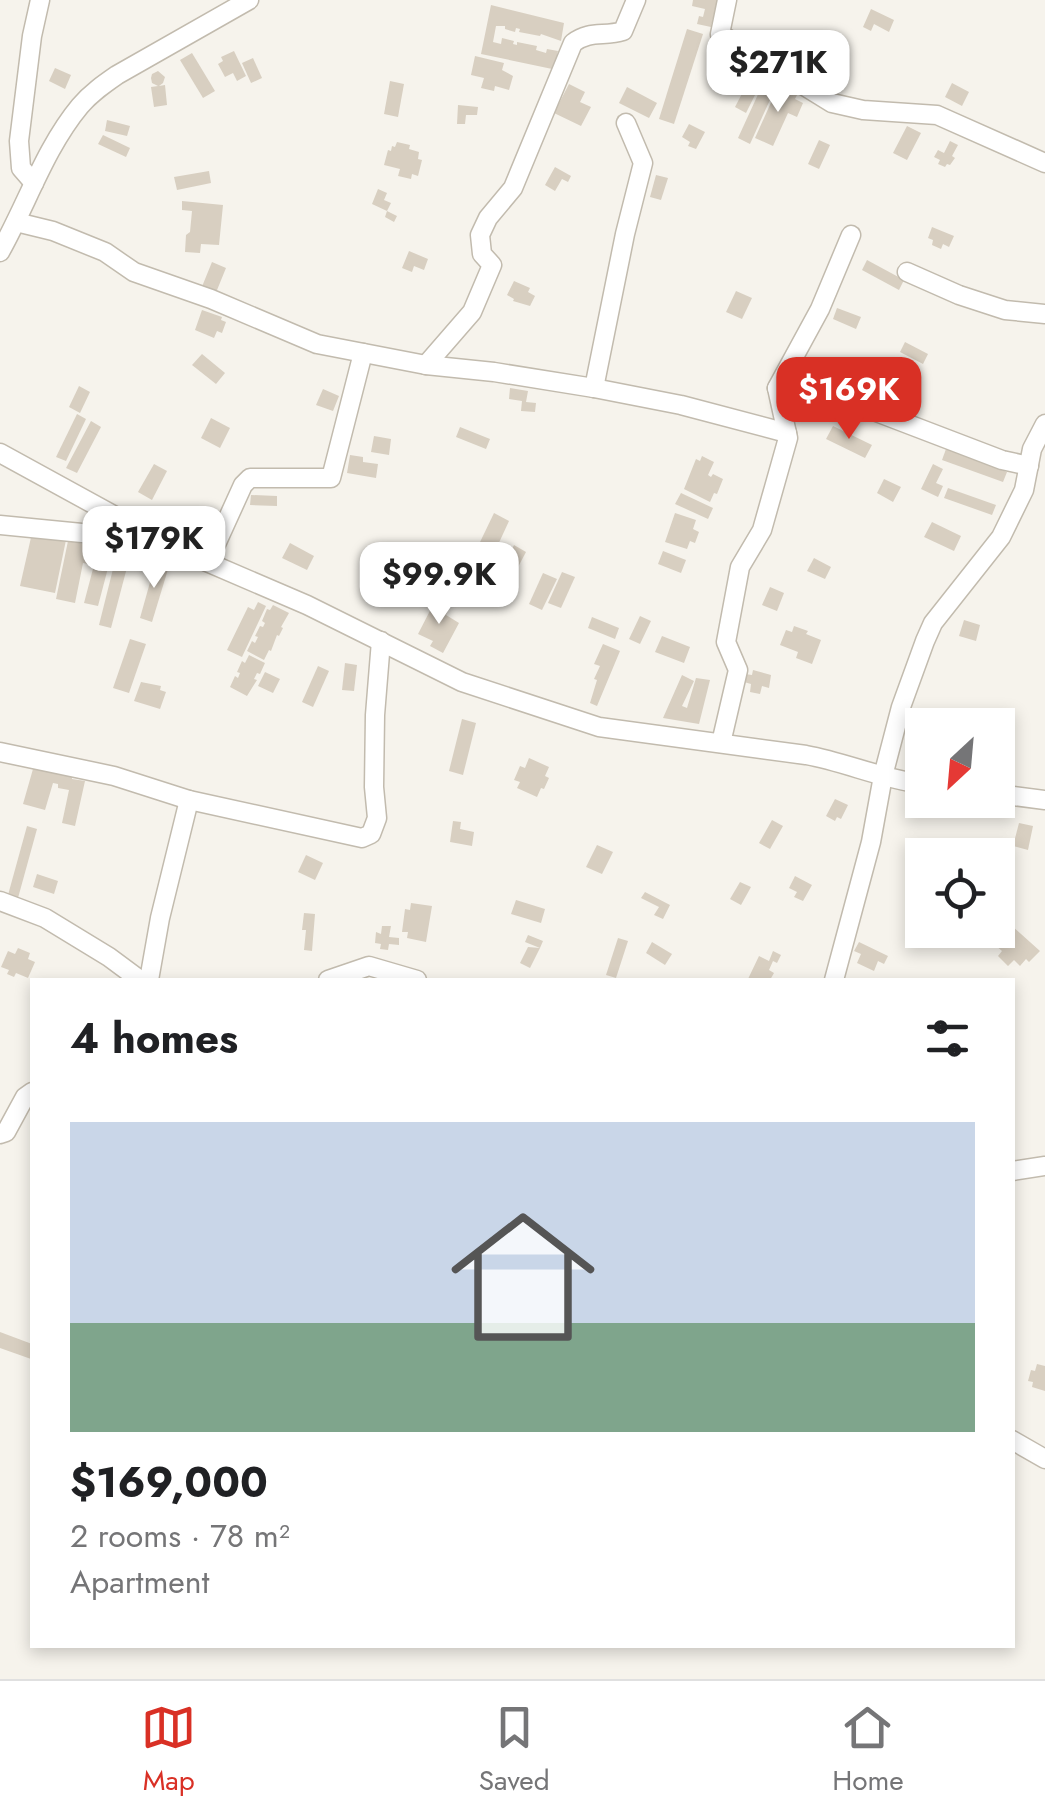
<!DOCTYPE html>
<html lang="en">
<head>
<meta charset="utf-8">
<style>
  body { margin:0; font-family:Jost,sans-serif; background:#f6f6f6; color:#202124; height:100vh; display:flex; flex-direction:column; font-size:38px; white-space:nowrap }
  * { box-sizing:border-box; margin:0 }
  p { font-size:32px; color:#757577 }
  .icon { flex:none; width:55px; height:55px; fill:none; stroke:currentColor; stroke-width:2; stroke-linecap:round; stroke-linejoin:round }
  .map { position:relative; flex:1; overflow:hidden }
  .drawer { position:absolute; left:30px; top:978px; width:985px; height:670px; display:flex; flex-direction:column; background:#fff; border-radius:0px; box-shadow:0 5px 15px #0003 }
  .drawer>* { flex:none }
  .needle { width:65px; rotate:206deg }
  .fabs { position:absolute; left:905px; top:708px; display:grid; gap:20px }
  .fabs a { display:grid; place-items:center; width:110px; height:110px; border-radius:0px; background:#fff; box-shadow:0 5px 15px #0003; font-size:50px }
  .price { position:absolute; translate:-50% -85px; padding:0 22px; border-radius:20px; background:#fff; color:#222; font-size:32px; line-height:65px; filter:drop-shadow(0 2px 5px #0008) }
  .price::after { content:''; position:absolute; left:50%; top:60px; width:30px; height:22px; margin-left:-15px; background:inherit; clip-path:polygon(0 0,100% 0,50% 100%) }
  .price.current { background:#d93025; color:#fff }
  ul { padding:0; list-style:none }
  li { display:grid; align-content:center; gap:20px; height:530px; padding:0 40px }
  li+li { border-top:2px solid #e0e0e0 }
  li span { display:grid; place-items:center; height:310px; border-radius:0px; color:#555 }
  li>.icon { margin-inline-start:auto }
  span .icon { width:180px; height:180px; fill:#fffc; stroke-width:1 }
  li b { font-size:42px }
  h2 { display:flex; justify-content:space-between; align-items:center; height:120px; padding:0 40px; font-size:42px }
  .menu { display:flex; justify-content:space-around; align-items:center; height:140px; border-top:2px solid #e0e0e0; background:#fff; font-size:28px; color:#757577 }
  .menu a { display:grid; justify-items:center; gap:5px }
  .menu .current { color:#d93025 }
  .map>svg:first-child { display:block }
</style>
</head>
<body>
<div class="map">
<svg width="1045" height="1679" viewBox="0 0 1045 1679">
  <rect width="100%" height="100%" fill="#f6f3ec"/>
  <g fill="#d8cfc1">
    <path d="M693,0H717L711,27L697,24L699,16L703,17L705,9L692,6Z"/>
    <path d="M491,5L564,23L561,41L541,34L540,36L519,32L520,29L516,28L515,32L505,29V26H496L493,42L501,44L502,38L514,41L513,44L517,45V42L537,46L536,50L546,53L547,49L558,51L557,55L560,56L557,70L481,54Z"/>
    <path d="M871,9L894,20L889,32L874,24L871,31L863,27Z"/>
    <path d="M687,29L703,34L674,124L659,119Z"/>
    <path d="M719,45L743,59L736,71L713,57Z"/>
    <path d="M234,51L246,76L237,81L233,73L225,77L218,64L223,61L221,57Z"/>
    <path d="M192,53L215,91L203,98L180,60Z"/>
    <path d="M475,56L504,63L502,70L513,76L509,90L495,86L494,91L481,88L484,78L471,75Z"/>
    <path d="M253,58L262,78L251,83L242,63Z"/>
    <path d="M55,68L71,75L65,89L49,81Z"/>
    <path d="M158,71L165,77L163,83L159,86L165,85L167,105L154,107L151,87L158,86L152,83L151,78L152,74Z"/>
    <path d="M766,77L778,82L750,144L738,138Z"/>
    <path d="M390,81L404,84L398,117L384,114Z"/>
    <path d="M748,82L759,87L746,113L735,107Z"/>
    <path d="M952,83L969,92L962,106L945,97Z"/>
    <path d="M569,84L585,92L580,102L591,107L581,126L554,113Z"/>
    <path d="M627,87L657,103L649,118L619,103Z"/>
    <path d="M778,87L797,95L795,99L803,103L797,117L788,113L773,146L755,138Z"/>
    <path d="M458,105L478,107L477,115H466L465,124H457Z"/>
    <path d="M107,120L130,126L127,136L105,131Z"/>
    <path d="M689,124L705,132L696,149L688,146L690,142L682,137Z"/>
    <path d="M907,126L921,133L907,160L893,153Z"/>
    <path d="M103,135L130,148L126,157L98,144Z"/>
    <path d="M819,140L830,145L819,169L808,164Z"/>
    <path d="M950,141L958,145L952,156L955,158L950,165L947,164L945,167L938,164L940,160L934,157L938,150L944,153Z"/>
    <path d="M397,142L410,145L409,149L419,152L418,159L422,160L418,176L412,174L411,179L398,176L400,169L384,165L388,150L391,151L392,146L395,147Z"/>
    <path d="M555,167L571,176L568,182L562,179L555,191L545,185Z"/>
    <path d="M209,171L211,183L177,190L174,177Z"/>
    <path d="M656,175L668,178L661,200L650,197Z"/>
    <path d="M378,189L387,193L384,200L391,203L387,211L397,216L394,222L385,217L387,211L372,204Z"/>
    <path d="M182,201L223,205L219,245L201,244L200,253L185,252L186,235L190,232L192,211L182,210Z"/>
    <path d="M932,227L954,236L949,247L943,244L941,249L932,245L933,240L928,238Z"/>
    <path d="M409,251L428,259L424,270L414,266L412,272L402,268Z"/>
    <path d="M867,260L904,280L899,290L862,270Z"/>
    <path d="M212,262L226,268L215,295L201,289Z"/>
    <path d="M514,281L530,288L528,292L535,296L530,306L513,301L514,299L507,295Z"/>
    <path d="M736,291L752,298L742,319L726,312Z"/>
    <path d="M837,308L861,317L856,329L833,319Z"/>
    <path d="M202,310L222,317L221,320L226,322L222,333L217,331L214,338L195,330Z"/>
    <path d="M905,342L928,354L923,364L900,352Z"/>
    <path d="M202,354L225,373L216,384L192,365Z"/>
    <path d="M79,386L90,392L80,413L69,407Z"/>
    <path d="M510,388L528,391L526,402L536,403L535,412L521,411L522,401L509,399Z"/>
    <path d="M323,389L339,396L333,411L316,405Z"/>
    <path d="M77,414L86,419L66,461L56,457Z"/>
    <path d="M211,418L230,428L220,448L201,438Z"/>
    <path d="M91,421L101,427L77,473L66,468Z"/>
    <path d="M833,426L872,445L865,458L826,439Z"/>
    <path d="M460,427L490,439L486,449L456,437Z"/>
    <path d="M374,436L391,439L389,455L371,452Z"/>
    <path d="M946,449L1007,472L1003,482L942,460Z"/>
    <path d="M350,455L363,457V462L378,464L376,478L347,473Z"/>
    <path d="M702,456L714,462L708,475L711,477L713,474L723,479L717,494L714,493L710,502L684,489L696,459L700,461Z"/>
    <path d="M154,464L167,471L152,500L138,492Z"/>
    <path d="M933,464L943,469L936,483L943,486L938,497L921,489Z"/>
    <path d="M884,479L901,487L893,502L877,493Z"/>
    <path d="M948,488L996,505L992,515L944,498Z"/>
    <path d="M681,493L713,508L708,519L675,504Z"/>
    <path d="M251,495L277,496V506L250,505Z"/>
    <path d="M494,513L509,521L485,573L469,565Z"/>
    <path d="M675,513L696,520L693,529L699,532L695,543L690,541L687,549L665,542Z"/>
    <path d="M932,522L961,536L954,551L924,537Z"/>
    <path d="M32,533L66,540L55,593L20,586Z"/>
    <path d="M68,541L113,549L98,606L84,603L94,565L83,563L75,603L56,599Z"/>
    <path d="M290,543L314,556L307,570L282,558Z"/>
    <path d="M406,544L417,548L409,568L398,564Z"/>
    <path d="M514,545L526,552L517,569L505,563Z"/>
    <path d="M663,551L686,560L681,573L658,564Z"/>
    <path d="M116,557L129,560L111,628L99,625Z"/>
    <path d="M814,558L831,567L825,579L807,571Z"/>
    <path d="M156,561L169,566L152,622L140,618Z"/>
    <path d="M562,572L575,577L561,608L548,603Z"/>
    <path d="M543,573L557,579L542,610L529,604Z"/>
    <path d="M770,587L784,593L777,611L762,605Z"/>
    <path d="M435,601L449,608L446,615L459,623L443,653L430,646L433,641L418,634Z"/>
    <path d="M258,602L266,606L242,657L227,650L248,607L254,610Z"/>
    <path d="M273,605L289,613L281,627L283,628L279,636L277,635L271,651L269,650L264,660L247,651L252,641L255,643L258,637L255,636L260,626L263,627L265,623L262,621L267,609L270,610Z"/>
    <path d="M640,616L651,621L640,644L629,639Z"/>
    <path d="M592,617L619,628L615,639L588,628Z"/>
    <path d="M964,620L980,625L976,641L959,636Z"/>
    <path d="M794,626L808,631L806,634L821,640L812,664L796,658L798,652L780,645L786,630L792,632Z"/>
    <path d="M662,636L690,647L684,663L655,652Z"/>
    <path d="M130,639L146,644L129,693L113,688Z"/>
    <path d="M603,644L620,651L597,706L590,703L597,680L594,679L600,666L594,664Z"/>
    <path d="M249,655L265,663L260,674L257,673L254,679L257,680L247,696L230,687L235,676L238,678L240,673L237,672L242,661L245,663Z"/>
    <path d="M345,663L357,665L354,691L342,690Z"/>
    <path d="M318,666L329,671L313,707L302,702Z"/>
    <path d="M753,670L771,675L769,688L762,686L760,694L750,692L751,684L744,682L745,674L752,675Z"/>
    <path d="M265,672L280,679L273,693L258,686Z"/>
    <path d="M682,675L694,681L682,706L687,708L696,678L710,680L699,724L663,718Z"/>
    <path d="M141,682L161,686L160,690L166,692L160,709L134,701Z"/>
    <path d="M462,719L476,723L463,775L449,771Z"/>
    <path d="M529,758L549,767L545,776L549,778L544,789L541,788L537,797L517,788L520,782L514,780L520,766L525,768Z"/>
    <path d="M33,769L72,776V779L85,781L75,826L62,823L69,790L58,788V784L53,783L45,810L23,804Z"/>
    <path d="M835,799L848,805L841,819L837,817L835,821L826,816Z"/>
    <path d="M772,820L783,826L770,849L759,843Z"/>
    <path d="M453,821L461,822L460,829L474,832L472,846L450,842Z"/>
    <path d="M1019,823L1033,826L1028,850L1013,846Z"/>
    <path d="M27,826L37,829L18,898L8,895Z"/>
    <path d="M597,845L613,852L602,874L586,867Z"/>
    <path d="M306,855L323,863L315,880L298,872Z"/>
    <path d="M37,874L58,881L54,894L33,887Z"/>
    <path d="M795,876L812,885L803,901L794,897L797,892L789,888Z"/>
    <path d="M740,882L751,887L741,905L730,899Z"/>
    <path d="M645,892L670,905L663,919L654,915L659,907L641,898Z"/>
    <path d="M516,900L545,909L541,923L511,914Z"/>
    <path d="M411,903L432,906L426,942L407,938L408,932H402L405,909L410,910Z"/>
    <path d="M304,913L315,914L312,951L304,950L306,930H302Z"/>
    <path d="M382,926H391L389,937L399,938V945L389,944L388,950L380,949L381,944L375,943L376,932L381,934Z"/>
    <path d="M1012,926L1040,951L1029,962L1026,959L1020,966L1014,960L1008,966L998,956L1002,951L995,945Z"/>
    <path d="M528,935L543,941L540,948L530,968L520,963L528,947L540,948L525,942Z"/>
    <path d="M618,938L628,941L616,978L606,975Z"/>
    <path d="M652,942L672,954L665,965L646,953Z"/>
    <path d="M859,942L888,956L884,964L878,961L874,971L857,963L861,954L854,951Z"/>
    <path d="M18,948L30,953L28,959L35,962L28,978L16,973L14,977L7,974L9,970L1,967L8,951L15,954Z"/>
    <path d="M773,951L781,955L777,963L773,961L769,970L774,973L770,980L763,978L762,980L748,979L759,956L769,961Z"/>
    <path d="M0,1332L32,1344L31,1359L0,1348Z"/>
    <path d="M1037,1364L1045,1366V1391L1032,1387L1033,1382L1028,1381L1031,1370L1035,1371Z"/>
  </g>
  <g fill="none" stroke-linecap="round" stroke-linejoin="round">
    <g stroke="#c2bbae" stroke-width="21">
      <g id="minor">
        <path d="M727,0L720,34L832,103L863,110L937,115L1045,163"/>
        <path d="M34,183L21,168L19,141L32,36L40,0"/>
        <path d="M16,222L53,231L105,252L134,272L211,299L317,344L426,365L494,372L594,388L681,405L787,433"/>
        <path d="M0,252C27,204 45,148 80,106C91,93 104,84 117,75L249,0"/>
        <path d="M907,272L959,295L1005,310L1045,314"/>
        <path d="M426,365L472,312L492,265L482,254L480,235L488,218L513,188L573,43C590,30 604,37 623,31L636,0"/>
        <path d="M594,388L625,234L643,163L626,123"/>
        <path d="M777,388L845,400L1002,460L1029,466"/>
        <path d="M0,453L126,522L143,539"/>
        <path d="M0,525L143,539L186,553L307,605L462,682L599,727L806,755C845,762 882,779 922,784"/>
        <path d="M208,562L243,485L250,478H331L363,353"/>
        <path d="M721,743L738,670L726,642L740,567L762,530L788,438L777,388L820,309L851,235"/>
        <path d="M0,752L114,776L189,800L362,838L371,834L377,818L374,787L375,715L381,641"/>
        <path d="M998,794L1045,800"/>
        <path d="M0,901L45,918L109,957L140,980"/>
        <path d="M149,980L160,918L189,800"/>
        <path d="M328,980L369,966L417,980"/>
        <path d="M834,980L871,842L883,776L901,707L925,641L933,623L1001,537L1024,490L1032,449L1045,424"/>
        <path d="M0,1134L6,1132L25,1097L32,1092"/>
        <path d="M1012,1171L1045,1166"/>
        <path d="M1012,1440L1045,1459"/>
      </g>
    </g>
    <use href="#minor" stroke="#fff" stroke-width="18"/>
  </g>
</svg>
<div class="fabs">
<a><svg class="needle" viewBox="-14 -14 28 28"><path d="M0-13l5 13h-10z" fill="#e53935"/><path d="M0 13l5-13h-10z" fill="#757577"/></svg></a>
<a><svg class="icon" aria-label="locate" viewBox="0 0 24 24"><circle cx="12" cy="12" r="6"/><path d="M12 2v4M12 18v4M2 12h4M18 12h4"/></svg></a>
</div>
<b class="price" style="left:778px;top:115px">$271K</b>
<b class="price current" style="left:849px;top:442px">$169K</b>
<b class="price" style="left:154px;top:591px">$179K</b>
<b class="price" style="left:439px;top:627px">$99.9K</b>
<section class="drawer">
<h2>4 homes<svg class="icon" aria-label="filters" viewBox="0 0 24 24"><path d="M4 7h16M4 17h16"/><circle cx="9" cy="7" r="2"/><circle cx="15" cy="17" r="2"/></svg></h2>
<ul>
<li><span style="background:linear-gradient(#c9d6e8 65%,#7fa58c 0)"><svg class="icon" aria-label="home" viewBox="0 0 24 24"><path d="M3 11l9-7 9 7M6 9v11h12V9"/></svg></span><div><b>$169,000</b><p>2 rooms · 78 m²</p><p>Apartment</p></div></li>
</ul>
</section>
</div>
<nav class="menu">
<a class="current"><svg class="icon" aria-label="map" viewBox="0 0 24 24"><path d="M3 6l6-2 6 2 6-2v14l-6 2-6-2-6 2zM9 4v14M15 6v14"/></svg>Map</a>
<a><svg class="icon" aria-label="saved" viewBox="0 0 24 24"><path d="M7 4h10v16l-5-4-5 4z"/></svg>Saved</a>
<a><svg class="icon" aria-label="home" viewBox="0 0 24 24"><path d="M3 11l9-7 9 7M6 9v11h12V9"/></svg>Home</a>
</nav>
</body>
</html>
